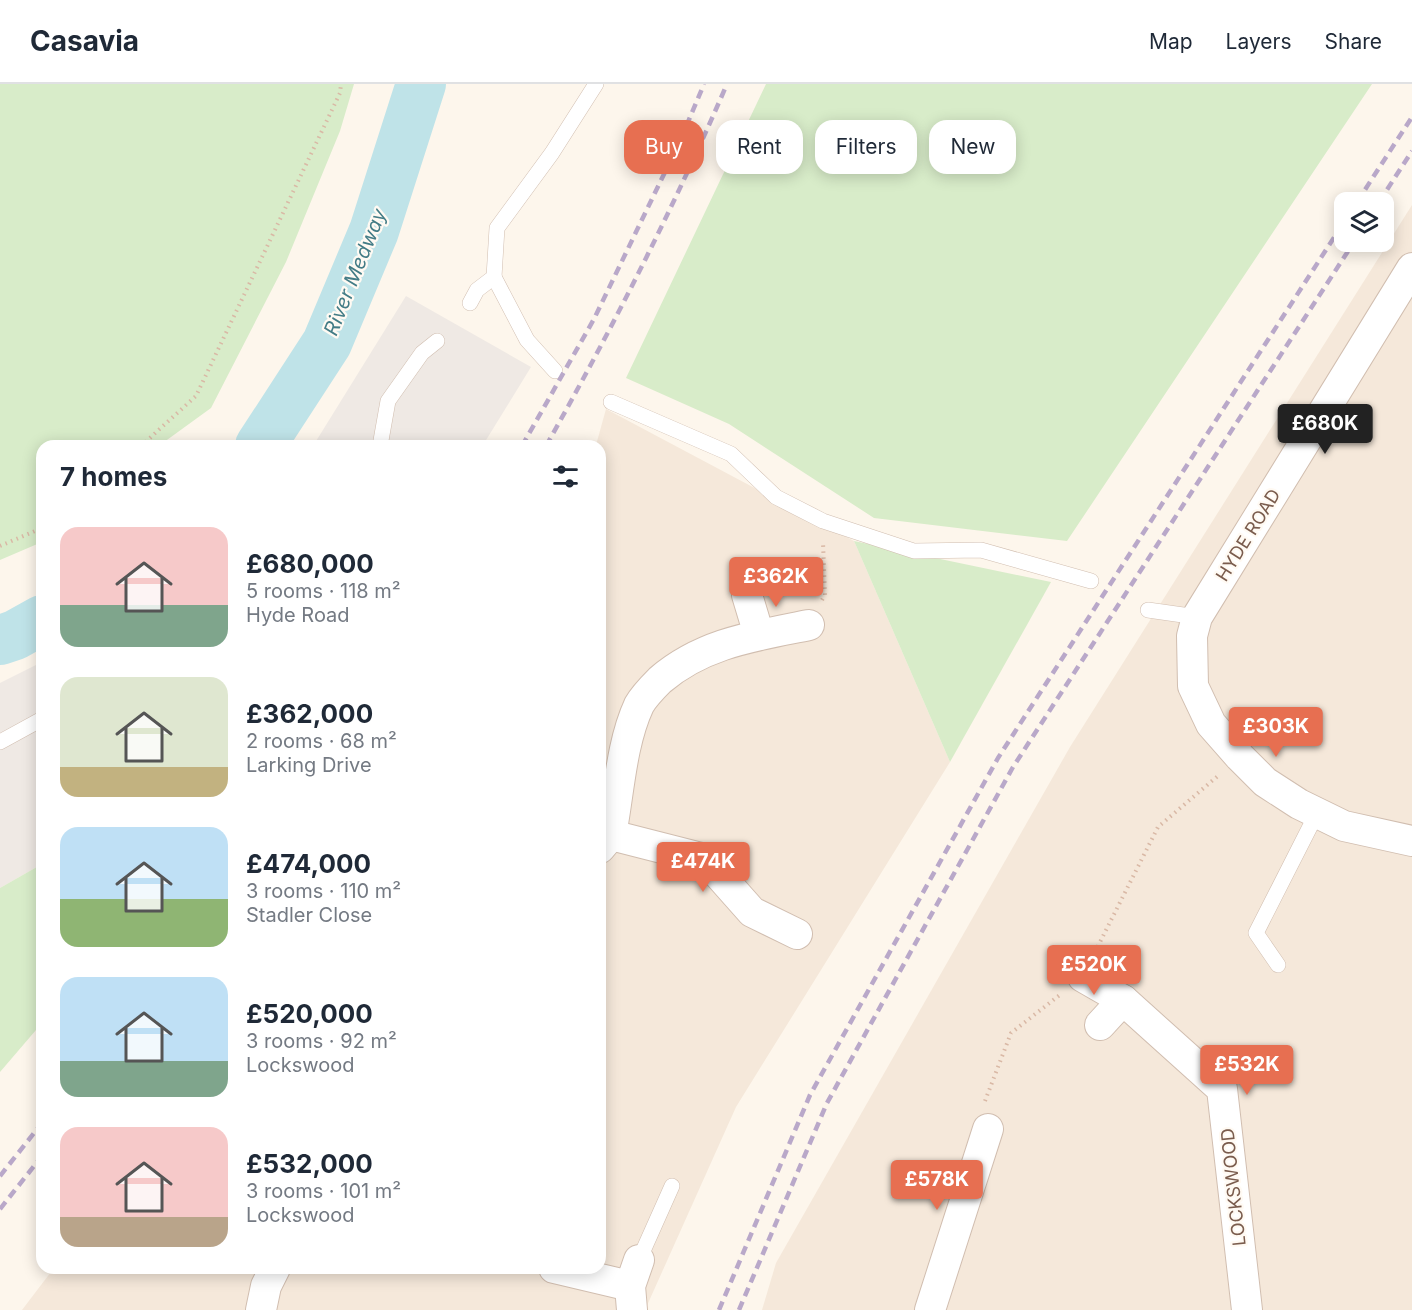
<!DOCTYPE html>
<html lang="en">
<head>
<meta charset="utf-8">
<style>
  body { margin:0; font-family:Inter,sans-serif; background:#f2f2f3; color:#1f2937; height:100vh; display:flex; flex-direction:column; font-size:22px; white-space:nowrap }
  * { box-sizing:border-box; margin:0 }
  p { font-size:20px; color:#747a83 }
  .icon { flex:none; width:33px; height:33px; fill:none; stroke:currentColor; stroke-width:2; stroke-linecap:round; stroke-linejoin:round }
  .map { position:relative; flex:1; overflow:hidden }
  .drawer { position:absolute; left:36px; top:356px; width:570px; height:834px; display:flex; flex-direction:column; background:#fff; border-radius:18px; box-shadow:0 3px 15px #0003 }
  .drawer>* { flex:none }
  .guide { position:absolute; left:624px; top:36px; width:570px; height:54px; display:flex; gap:12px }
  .tools { position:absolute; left:1334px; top:108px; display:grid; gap:12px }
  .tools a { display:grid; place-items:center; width:60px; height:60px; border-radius:12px; background:#fff; box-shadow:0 3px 15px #0003; font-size:30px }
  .price { position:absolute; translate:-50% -51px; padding:0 14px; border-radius:6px; background:#e76f51; color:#fff; font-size:20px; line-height:39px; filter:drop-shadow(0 2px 3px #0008) }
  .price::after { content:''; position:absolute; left:50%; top:36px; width:18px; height:14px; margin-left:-9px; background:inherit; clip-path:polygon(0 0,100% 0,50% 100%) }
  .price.current { background:#222; color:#fff }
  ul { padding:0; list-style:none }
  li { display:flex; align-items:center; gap:18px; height:150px; padding:0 24px }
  li span { display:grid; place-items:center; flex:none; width:168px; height:120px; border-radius:18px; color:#555 }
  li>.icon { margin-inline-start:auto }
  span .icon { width:72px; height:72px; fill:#fffc; stroke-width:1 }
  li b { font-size:26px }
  h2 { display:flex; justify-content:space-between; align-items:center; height:72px; padding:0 24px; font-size:26px }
  .tag { padding:0 21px; border-radius:18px; background:#fff; box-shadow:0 3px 15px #0003; font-size:21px; line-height:54px }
  .tag.current { background:#e76f51; color:#fff }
  header { display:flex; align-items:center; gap:36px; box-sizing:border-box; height:84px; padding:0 30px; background:#fff; border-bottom:2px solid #e0e1e3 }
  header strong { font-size:28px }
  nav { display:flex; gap:33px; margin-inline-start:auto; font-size:21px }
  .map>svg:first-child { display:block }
</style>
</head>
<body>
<header>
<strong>Casavia</strong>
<nav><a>Map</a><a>Layers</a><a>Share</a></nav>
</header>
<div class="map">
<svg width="1412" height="1226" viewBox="0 0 1412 1226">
  <rect width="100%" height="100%" fill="#fdf6ec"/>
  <g fill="#f5e8da">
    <path d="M1412,121V1226H762L776,1179L1070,663Z"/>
    <path d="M606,325L854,457L950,678L736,1023L645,1226H22L54,1184H600V362L596,361Z"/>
  </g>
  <g fill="#efe9e4">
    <path d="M406,212L531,283L483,361L313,362Z"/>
    <path d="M42,578V780L0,804V599Z"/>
  </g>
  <g fill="#d8ecc9">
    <path d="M0,0H354L340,47L286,178L211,324L160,361L42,362V458L0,476Z"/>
    <path d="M766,0H1372L1067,457L874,434L729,340L626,294Z"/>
    <path d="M854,457L1051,498L950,678Z"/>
    <path d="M42,780V939L0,988V804Z"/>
  </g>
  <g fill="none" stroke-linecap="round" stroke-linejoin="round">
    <g stroke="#bfe3e8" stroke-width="50">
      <path d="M260,362L327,259L374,147L421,0"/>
      <path d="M0,556L15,551L42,536"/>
    </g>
    <g stroke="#d1beb0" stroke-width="16">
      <g id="service">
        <path d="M494,193L527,256L555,287"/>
        <path d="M470,219L477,206L494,193L497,144L552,69L596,0"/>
        <path d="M611,318L731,370L776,413L823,437L914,467L981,466L1091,497"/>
        <path d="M380,362L388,317L422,269L437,257"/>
        <path d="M1148,526L1197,533"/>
        <path d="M0,658L42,635"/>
        <path d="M1278,881L1256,849L1317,729"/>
        <path d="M639,1176L672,1102"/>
      </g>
    </g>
    <g stroke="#d1beb0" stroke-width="32">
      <g id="minor">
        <path d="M1412,184L1197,533L1192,552L1193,602L1211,640L1240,673L1265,698L1299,720L1344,742L1412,757"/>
        <path d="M747,511L759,551"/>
        <path d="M611,751L705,775L752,828L797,850"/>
        <path d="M600,764L611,751C619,709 621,660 639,621C644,612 653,603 660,596C703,559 755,552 809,541"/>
        <path d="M1083,893L1123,916L1222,1005L1247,1226"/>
        <path d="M1100,941L1123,916"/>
        <path d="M554,1184L630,1202"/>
        <path d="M261,1226L266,1202L275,1184"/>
        <path d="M632,1226L630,1202L639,1176"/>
        <path d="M930,1226L988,1045"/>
      </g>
    </g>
    <g stroke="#d9b8a5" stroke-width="4" stroke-dasharray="1.5 4.5" stroke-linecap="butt">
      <path d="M141,362L196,312L340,9L341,0"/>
      <path d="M0,462L42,444"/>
      <path d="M822,516L825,511L823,458"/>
      <path d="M1095,868L1158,743L1219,691"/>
      <path d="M985,1017L1011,949L1061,910"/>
    </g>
    <use href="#service" stroke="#fff" stroke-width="15"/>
    <use href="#minor" stroke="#fff" stroke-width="30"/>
    <g stroke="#b9a8c9" stroke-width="4.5" stroke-dasharray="9 6" stroke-linecap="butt">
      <path d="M1357,118L1412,33"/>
      <path d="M1379,118L1412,67"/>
      <path d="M522,362L594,235L680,57L704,0"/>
      <path d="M546,362C613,243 673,125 727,0"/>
      <path d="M0,1092L42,1039"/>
      <path d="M0,1125L42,1072"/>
      <path d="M719,1226L810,1011L998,674L1344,138"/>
      <path d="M739,1226L827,1019L1013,683L1354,158"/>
    </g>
  </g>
  <g text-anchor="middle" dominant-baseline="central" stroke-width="4.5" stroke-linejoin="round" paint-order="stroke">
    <g font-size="18" fill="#7a5c4d" stroke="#fffaf3">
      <text transform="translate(1248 451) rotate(-58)">HYDE ROAD</text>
      <text transform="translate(1233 1103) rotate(-96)">LOCKSWOOD</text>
    </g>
    <g font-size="20" font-style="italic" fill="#437c86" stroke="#fffaf3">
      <text transform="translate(355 188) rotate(-68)">River Medway</text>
    </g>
  </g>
</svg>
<div class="tools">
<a><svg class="icon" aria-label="layers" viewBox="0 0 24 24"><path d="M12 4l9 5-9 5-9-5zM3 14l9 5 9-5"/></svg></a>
</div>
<b class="price current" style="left:1325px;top:371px">£680K</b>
<b class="price" style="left:776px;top:524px">£362K</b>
<b class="price" style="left:1276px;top:674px">£303K</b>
<b class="price" style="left:703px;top:809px">£474K</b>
<b class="price" style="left:1094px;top:912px">£520K</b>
<b class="price" style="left:1247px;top:1012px">£532K</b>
<b class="price" style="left:937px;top:1127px">£578K</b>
<div class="guide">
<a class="tag current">Buy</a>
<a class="tag">Rent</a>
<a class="tag">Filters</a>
<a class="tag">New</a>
</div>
<section class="drawer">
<h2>7 homes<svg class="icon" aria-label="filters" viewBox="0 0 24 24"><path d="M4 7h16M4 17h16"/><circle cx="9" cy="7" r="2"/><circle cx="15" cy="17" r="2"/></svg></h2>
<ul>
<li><span style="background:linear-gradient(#f6c9c9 65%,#7fa58c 0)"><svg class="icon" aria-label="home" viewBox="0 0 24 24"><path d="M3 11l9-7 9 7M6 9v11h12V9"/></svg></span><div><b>£680,000</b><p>5 rooms · 118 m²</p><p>Hyde Road</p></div></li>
<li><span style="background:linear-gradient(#dfe7d0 75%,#c2b280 0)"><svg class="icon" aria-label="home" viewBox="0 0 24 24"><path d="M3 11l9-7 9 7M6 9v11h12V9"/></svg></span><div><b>£362,000</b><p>2 rooms · 68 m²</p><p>Larking Drive</p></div></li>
<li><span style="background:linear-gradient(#bfe0f5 60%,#8fb573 0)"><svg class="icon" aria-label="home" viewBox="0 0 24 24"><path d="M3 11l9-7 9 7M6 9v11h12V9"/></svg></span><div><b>£474,000</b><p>3 rooms · 110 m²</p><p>Stadler Close</p></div></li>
<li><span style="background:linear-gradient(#bfe0f5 70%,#7fa58c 0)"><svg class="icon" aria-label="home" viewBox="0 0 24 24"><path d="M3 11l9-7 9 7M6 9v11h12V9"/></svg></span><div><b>£520,000</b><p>3 rooms · 92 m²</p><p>Lockswood</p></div></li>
<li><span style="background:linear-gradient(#f6c9c9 75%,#b9a48a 0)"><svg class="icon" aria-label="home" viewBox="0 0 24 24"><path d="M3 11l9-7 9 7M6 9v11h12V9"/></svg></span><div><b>£532,000</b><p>3 rooms · 101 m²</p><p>Lockswood</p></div></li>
</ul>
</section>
</div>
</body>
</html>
